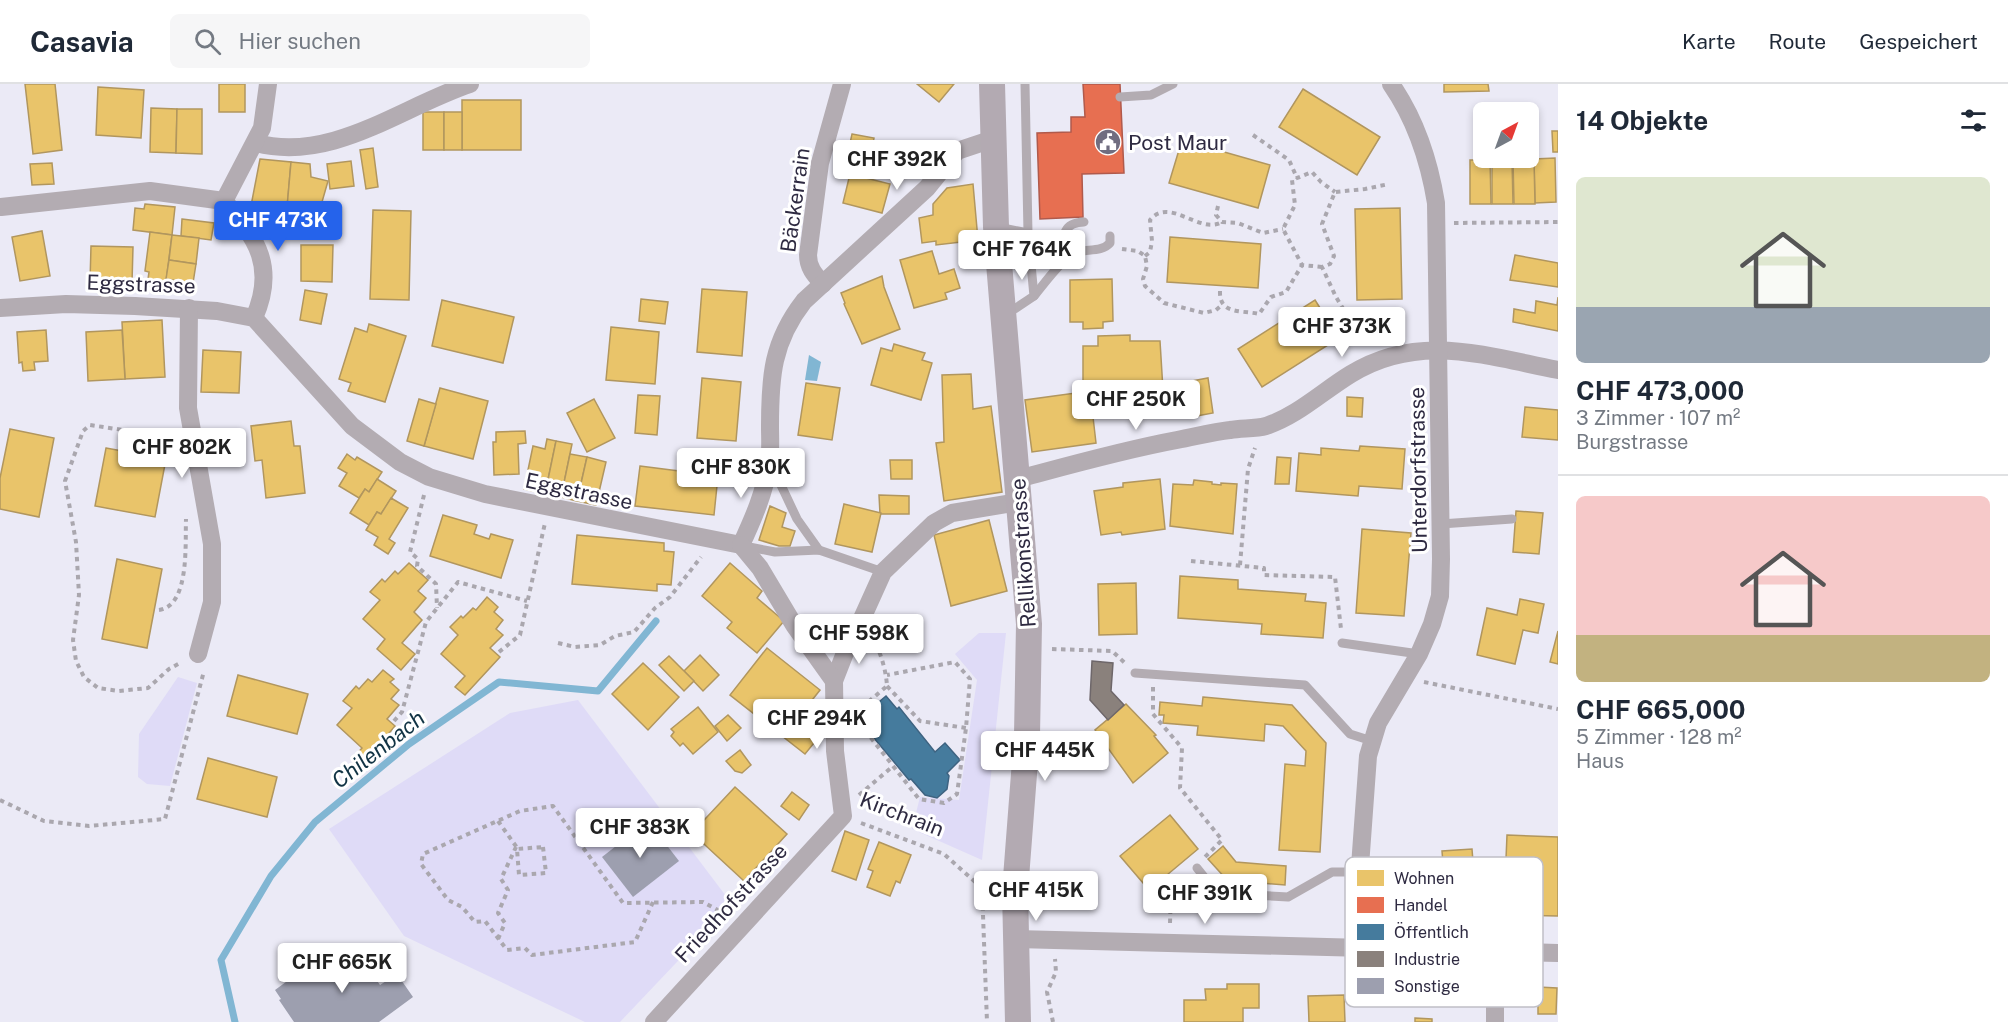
<!DOCTYPE html>
<html lang="de">
<head>
<meta charset="utf-8">
<style>
  body { margin:0; font-family:"Public Sans",sans-serif; background:#f6f6f7; color:#1f2937; height:100vh; display:flex; flex-direction:column; font-size:22px; white-space:nowrap }
  * { box-sizing:border-box; margin:0 }
  p { font-size:20px; color:#747a83 }
  .icon { flex:none; width:33px; height:33px; fill:none; stroke:currentColor; stroke-width:2; stroke-linecap:round; stroke-linejoin:round }
  .map { position:relative; flex:1; overflow:hidden }
  .side { display:flex; flex-direction:column; background:#fff; width:450px }
  .side>* { flex:none }
  .needle { width:39px; rotate:41deg }
  .buttons { position:absolute; left:1473px; top:18px; display:grid; gap:12px }
  .buttons a { display:grid; place-items:center; width:66px; height:66px; border-radius:9px; background:#fff; box-shadow:0 3px 9px #0003; font-size:30px }
  .price { position:absolute; translate:-50% -51px; padding:0 14px; border-radius:6px; background:#fff; color:#222; font-size:20px; line-height:39px; filter:drop-shadow(0 2px 3px #0008) }
  .price::after { content:''; position:absolute; left:50%; top:36px; width:18px; height:14px; margin-left:-9px; background:inherit; clip-path:polygon(0 0,100% 0,50% 100%) }
  .price.on { background:#2563eb; color:#fff }
  ul { padding:0; list-style:none }
  li { display:grid; align-content:center; gap:12px; height:318px; padding:0 18px }
  li+li { border-top:2px solid #e0e1e3 }
  li span { display:grid; place-items:center; height:186px; border-radius:9px; color:#555 }
  li>.icon { margin-inline-start:auto }
  span .icon { width:108px; height:108px; fill:#fffc; stroke-width:1 }
  li b { font-size:26px }
  h2 { display:flex; justify-content:space-between; align-items:center; height:72px; padding:0 18px; font-size:26px }
  header { display:flex; align-items:center; gap:36px; box-sizing:border-box; height:84px; padding:0 30px; background:#fff; border-bottom:2px solid #e0e1e3 }
  header strong { font-size:28px }
  nav { display:flex; gap:33px; margin-inline-start:auto; font-size:21px }
  .search { width:420px; height:54px; background:#f6f6f7; display:flex; align-items:center; gap:15px; box-sizing:border-box; padding:0 21px; border-radius:9px; color:#747a83; font-size:22px }
  main { display:flex; flex:1; min-height:0 }
  .map>svg:first-child { display:block }
</style>
</head>
<body>
<header>
<strong>Casavia</strong>
<div class="search"><svg class="icon" aria-label="search" viewBox="0 0 24 24"><circle cx="10" cy="10" r="6"/><path d="M15 15l6 6"/></svg>Hier suchen</div>
<nav><a>Karte</a><a>Route</a><a>Gespeichert</a></nav>
</header>
<main>
<div class="map">
<svg width="1558" height="938" viewBox="0 0 1558 938">
  <rect width="100%" height="100%" fill="#ebeaf6"/>
  <g fill="#dfdbf7">
    <path d="M979,549H1006L982,776L912,745L920,713L959,716L977,596L955,570Z"/>
    <path d="M178,593L197,599L170,702L147,700L138,693L139,650Z"/>
    <path d="M578,616L732,820L620,938H585L404,852L329,745L510,629Z"/>
  </g>
  <path fill="#81b6d3" d="M809,271L821,278L817,297L805,296Z"/>
  <g fill="#e9c46a" stroke="#b1965e" stroke-width="1.5">
    <path d="M25,0H55L62,66L33,70Z"/>
    <rect x="219" y="0" width="26" height="28"/>
    <path d="M917,0H954L939,18Z"/>
    <path d="M1444,0H1488L1489,7L1444,8Z"/>
    <path d="M98,3L144,6L141,54L96,51Z"/>
    <path d="M1303,5L1380,53L1357,91L1279,43Z"/>
    <rect x="462" y="16" width="59" height="50"/>
    <path d="M151,24L177,25L176,69L150,68Z"/>
    <path d="M177,25H202V70L176,69Z"/>
    <rect x="423" y="28" width="21" height="38"/>
    <rect x="444" y="28" width="18" height="38"/>
    <path d="M1552,47H1558V68H1553Z"/>
    <path d="M852,50L874,54L869,78L847,73Z"/>
    <path d="M1182,56L1270,81L1258,124L1169,99Z"/>
    <path d="M373,64L378,103L366,105L360,66Z"/>
    <path d="M1555,74L1556,118L1535,119L1534,75Z"/>
    <path d="M260,75L291,78L286,135L250,127Z"/>
    <path d="M1470,76H1490L1491,120H1470Z"/>
    <path d="M1492,76H1512L1513,120H1492Z"/>
    <path d="M1513,76H1534L1535,120H1514Z"/>
    <path d="M351,77L354,102L330,105L327,80Z"/>
    <path d="M291,78L310,80L311,93L328,97L316,139L286,135Z"/>
    <path d="M52,79L54,100L32,101L30,80Z"/>
    <path d="M850,90L890,100L882,129L843,119Z"/>
    <path d="M973,100L978,156L936,161V157L922,159L919,134L933,131V120L947,104Z"/>
    <path d="M145,120L175,123L172,151L133,146L135,124L144,125Z"/>
    <path d="M1400,124L1402,215L1357,216L1355,125Z"/>
    <path d="M373,126L411,127L409,216L370,215Z"/>
    <path d="M182,135L214,139L211,156L181,152Z"/>
    <path d="M42,147L50,192L20,197L12,153Z"/>
    <path d="M150,148L172,151L165,205L147,202L149,188L145,187Z"/>
    <path d="M172,151L199,154L196,180L169,176Z"/>
    <path d="M1170,153L1261,160L1258,204L1167,198Z"/>
    <path d="M301,161H333L332,198L301,197Z"/>
    <path d="M91,162L133,163L132,199L90,198Z"/>
    <path d="M932,167L939,190L954,185L960,204L945,209L947,215L914,224L900,176Z"/>
    <path d="M1515,171L1558,179V203L1510,196Z"/>
    <path d="M169,176L196,180L193,199L166,195Z"/>
    <path d="M882,192L884,203L900,245L862,260L844,220L845,219L841,209Z"/>
    <path d="M1112,195L1113,237L1103,238V244L1083,245V238H1070V196Z"/>
    <path d="M702,205L747,208L742,272L697,268Z"/>
    <path d="M305,206L327,210L321,240L300,236Z"/>
    <path d="M1558,213V247L1513,238L1514,225L1535,229L1536,217L1557,221Z"/>
    <path d="M641,215L668,218L665,240L639,237Z"/>
    <path d="M442,216L514,233L503,279L432,262Z"/>
    <path d="M1315,216L1339,254L1262,303L1238,265Z"/>
    <path d="M162,236L165,293L125,295L122,238Z"/>
    <path d="M369,240L406,252L385,318L348,307L351,299L339,295L355,244L367,248Z"/>
    <path d="M611,243L659,248L655,300L606,296Z"/>
    <path d="M46,246L48,277L34,278L35,286L23,287L22,278L19,279L17,248Z"/>
    <path d="M122,246L125,295L88,297L86,248Z"/>
    <path d="M1130,251V257H1160L1163,306H1132V313L1100,314V297L1083,299V262H1098V252Z"/>
    <path d="M894,260L925,269L922,276L932,279L921,316L871,301L881,264L892,267Z"/>
    <path d="M203,266L241,268L239,309L201,308Z"/>
    <path d="M971,290L973,325L991,322L1002,408L944,417L936,359L944,358L942,291Z"/>
    <path d="M702,294L741,298L736,357L697,354Z"/>
    <path d="M1208,294L1213,329L1191,333L1186,298Z"/>
    <path d="M806,299L840,304L832,356L798,351Z"/>
    <path d="M440,304L488,317L473,375L424,362Z"/>
    <path d="M1090,307L1096,359L1032,368L1025,316Z"/>
    <path d="M638,311L660,312L657,351L635,349Z"/>
    <path d="M1347,313L1363,314L1362,333L1347,332Z"/>
    <path d="M419,315L436,320L424,362L407,357Z"/>
    <path d="M594,315L615,354L587,368L567,329Z"/>
    <path d="M1525,323L1558,326V356L1522,353Z"/>
    <path d="M291,337L294,362H300L305,409L266,414L262,376L255,377L251,342Z"/>
    <path d="M10,345L54,354L39,433L0,425V394Z"/>
    <path d="M525,347L526,359L518,360L519,390L494,391L493,358H496V348Z"/>
    <path d="M547,355L556,357L545,410L524,405L533,362L545,365Z"/>
    <path d="M556,357L572,360L561,413L545,410Z"/>
    <path d="M1360,362L1405,365L1402,405L1359,402L1358,412L1296,407L1299,369L1321,371V364L1359,367Z"/>
    <path d="M106,364L166,375L155,433L95,422Z"/>
    <path d="M347,370L355,376L357,373L382,388L369,408L365,405L359,414L339,402L347,389L338,384Z"/>
    <path d="M570,370L587,373L577,417L561,413Z"/>
    <path d="M587,373L606,378L596,421L577,417Z"/>
    <path d="M1277,373L1291,374L1289,400H1275Z"/>
    <path d="M890,376H912V395H891Z"/>
    <path d="M640,382L718,392L714,431L635,422Z"/>
    <path d="M377,395L396,407L381,430L377,428L369,441L350,429L365,405L369,408Z"/>
    <path d="M1160,395L1165,445L1122,451L1121,448L1101,451L1094,407L1123,403V399Z"/>
    <path d="M1194,396L1212,398V400L1221,401V399L1237,400L1233,450L1170,442L1173,400L1193,401Z"/>
    <path d="M879,411L909,412V430H880Z"/>
    <path d="M391,414L408,424L389,455L395,459L388,470L374,461L378,453L366,446L377,428L381,430Z"/>
    <path d="M844,420L881,429L872,468L835,460Z"/>
    <path d="M770,422L786,429L782,443L795,447L790,462H779L759,456Z"/>
    <path d="M1516,427L1543,429L1539,470L1513,468Z"/>
    <path d="M443,431L477,441L474,450L489,455L491,450L513,456L501,494L430,472Z"/>
    <path d="M989,436L1007,507L951,522L934,451Z"/>
    <path d="M1362,445L1411,449L1404,532L1356,529Z"/>
    <path d="M577,451L664,459V467L674,468L671,501L657,500V507L572,500Z"/>
    <path d="M117,475L162,485L147,564L102,555Z"/>
    <path d="M409,479L428,496L418,507L426,514L414,528L422,536L402,559L415,570L401,586L377,565L385,555L363,535L380,516L370,508L382,495L385,498L395,487L398,490Z"/>
    <path d="M730,479L762,507L757,514L784,537L757,569L727,544L732,538L702,512Z"/>
    <path d="M1180,492L1238,496V505L1306,510L1305,517L1326,519L1323,554L1261,550L1262,540L1178,534Z"/>
    <path d="M1136,499L1137,550L1099,551L1098,500Z"/>
    <path d="M487,513L498,523L494,528L503,536L496,545L503,551L490,564L500,573L465,611L455,603L465,592L441,570L458,551L450,543L461,532L463,534L473,524L476,526Z"/>
    <path d="M1520,515L1544,520L1538,549L1523,546L1515,580L1477,571L1487,524L1517,531Z"/>
    <path d="M1558,547V580L1550,578Z"/>
    <path d="M767,564L820,606L809,620L824,632L820,637L827,643L805,670L730,611Z"/>
    <path d="M700,571L719,591L703,607L684,587Z"/>
    <path d="M669,572L694,597L684,607L659,581Z"/>
    <path d="M643,579L679,613L648,646L612,610Z"/>
    <path d="M383,586L394,595L390,598L399,606L391,615L399,621L387,635L395,642L376,665L381,669L375,677L372,674L365,682L355,672L362,664L337,641L352,624L343,617L356,602L359,605L368,595L372,598Z"/>
    <path d="M238,591L308,610L297,650L227,632Z"/>
    <path d="M1203,613L1292,621L1326,659L1320,768L1279,766L1285,680L1305,682L1306,667L1283,642L1265,640L1264,657L1197,651L1198,642L1163,639L1164,631H1159L1160,618L1202,622Z"/>
    <path d="M1126,620L1156,651L1154,652L1168,669L1133,699L1095,646Z"/>
    <path d="M698,623L718,648L693,670L683,659L680,662L671,652L674,648L671,645Z"/>
    <path d="M728,631L741,644L727,657L715,642Z"/>
    <path d="M740,666L751,681L742,689L735,687L726,677Z"/>
    <path d="M208,674L277,693L267,733L197,715Z"/>
    <path d="M735,703L787,750L744,797L692,749Z"/>
    <path d="M792,708L809,721L799,736L781,722Z"/>
    <path d="M1170,731L1198,765L1149,806L1120,772Z"/>
    <path d="M845,747L869,756L856,796L832,787Z"/>
    <path d="M1507,751L1558,753V832L1515,831L1506,775Z"/>
    <path d="M879,758L911,771L900,799L896,797L890,812L867,803L873,787L868,785Z"/>
    <path d="M1223,762L1236,778L1286,782L1285,801L1227,796L1208,775Z"/>
    <path d="M1472,765L1476,815L1446,817L1442,767Z"/>
    <path d="M1227,900H1259V924H1243V938H1184V916H1206L1205,905H1227Z"/>
    <path d="M1538,903L1557,904L1556,930H1538Z"/>
    <path d="M1344,911L1345,938H1309L1308,912Z"/>
    <path d="M1415,934L1432,935V938H1415Z"/>
  </g>
  <g fill="#e76f51" stroke="#b05a4c" stroke-width="1.5">
    <path d="M1083,0H1120L1124,89L1082,90L1083,133L1040,135L1037,49L1071,48V33H1085Z"/>
    <path d="M1037,149H1055L1056,174L1038,175Z"/>
  </g>
  <path fill="#457b9d" stroke="#3e6381" stroke-width="1.5" d="M886,612L897,625L899,623L935,668L945,659L960,676L947,689L949,692L947,705L937,714L925,711L911,695L909,696L869,648L872,647L861,633Z"/>
  <path fill="#8a817c" stroke="#6e676a" stroke-width="1.5" d="M1092,577L1113,579L1111,607L1124,621L1108,636L1090,616Z"/>
  <g fill="none" stroke-linecap="round" stroke-linejoin="round">
    <path stroke="#81b6d3" stroke-width="7" d="M235,938L221,876L271,792L315,738L409,660L499,598L598,607L656,537"/>
  </g>
  <g fill="#9d9faf">
    <path d="M648,737L679,777L633,813L602,773Z"/>
    <path d="M354,864L380,901L397,890L413,913L379,938H294L279,916L281,915L275,906L309,881L316,891Z"/>
  </g>
  <g fill="none" stroke-linecap="round" stroke-linejoin="round">
    <g stroke="#aaa7ae" stroke-width="4" stroke-dasharray="4.5 4.5" stroke-linecap="butt">
      <path d="M1253,51L1289,76L1297,94"/>
      <path d="M1218,122L1216,131L1222,138L1238,139L1263,149L1283,145"/>
      <path d="M1454,139L1558,138"/>
      <path d="M1122,165L1138,167L1145,172L1147,182L1143,195L1145,202L1164,219L1204,229L1216,226L1222,221"/>
      <path d="M1145,172L1150,168L1152,157L1150,136C1170,112 1199,151 1222,138"/>
      <path d="M1322,183L1302,181L1283,145L1295,121L1292,96L1312,88L1321,98L1335,108"/>
      <path d="M1220,207C1219,231 1242,226 1259,230L1271,213L1286,208L1302,181"/>
      <path d="M1353,241L1336,213L1322,183L1330,180L1334,172L1322,140L1335,108L1365,105L1389,100"/>
      <path d="M175,351L149,350L90,341L83,347L65,397L76,458L79,511L73,556L76,577L84,593L98,604L119,607L148,604L169,585L182,578"/>
      <path d="M424,411L410,468L418,475L417,482L436,500L437,524"/>
      <path d="M1191,477L1264,484V491L1335,493L1341,545"/>
      <path d="M1240,481L1248,385L1255,364"/>
      <path d="M159,526C190,522 185,459 186,435"/>
      <path d="M872,552C880,567 886,585 887,602L853,631L919,715L944,719L957,710L966,644L970,595L955,578L887,591"/>
      <path d="M558,559L575,563L600,561L615,552L634,548L655,524L670,513L701,473"/>
      <path d="M1052,565L1112,567L1126,580"/>
      <path d="M499,568L520,551L545,439"/>
      <path d="M1424,598L1558,625"/>
      <path d="M887,602L920,637L966,644"/>
      <path d="M1153,603V630L1182,664L1180,704L1222,756L1205,773"/>
      <path d="M394,637L402,628L426,538L458,498L527,517"/>
      <path d="M859,711L892,683"/>
      <path d="M0,716L44,737L89,742L165,735L204,587"/>
      <path d="M498,737L518,765"/>
      <path d="M861,739L944,770L982,804L994,805"/>
      <path d="M543,763L546,789L519,791L517,765Z"/>
      <path d="M982,804L987,938"/>
      <path d="M653,818L635,858L532,871L525,864L507,866L485,837L475,838L462,823L448,816L421,780L423,770L520,727L553,722L623,819L703,818L727,831"/>
      <path d="M1170,839L1171,808L1187,795"/>
      <path d="M498,855L505,839L498,829L508,806L501,795L516,763"/>
      <path d="M1053,938L1047,908L1056,888L1055,875"/>
    </g>
    <g stroke="#b3acb2" stroke-width="9">
      <path d="M1120,13L1151,11L1173,0"/>
      <path d="M998,143L1028,149"/>
      <path d="M1064,175C1064,156 1059,139 1084,138"/>
      <path d="M1034,212C1044,200 1061,176 1074,169C1085,164 1101,169 1110,159V152"/>
      <path d="M1007,230L1034,212L1028,149L1025,0"/>
      <path d="M772,382L797,435L819,466"/>
      <path d="M1441,440L1512,435"/>
      <path d="M744,462L775,468L819,466L883,488"/>
      <path d="M1342,559L1419,570"/>
      <path d="M1135,589L1305,601L1350,650L1372,657"/>
      <path d="M1197,784L1217,809L1288,813L1332,788H1359"/>
    </g>
    <g stroke="#b3acb2" stroke-width="18">
      <path d="M256,59C332,79 401,23 470,0"/>
      <path d="M224,117C258,154 276,185 254,234"/>
      <path d="M224,117L262,44L268,0"/>
      <path d="M1,123L150,107L224,117"/>
      <path d="M823,200C815,191 808,184 808,171L820,79L842,0"/>
      <path d="M0,224L66,220L135,222L217,227L254,234L352,342L400,378L429,393L485,410L741,461"/>
      <path d="M189,224L188,324L212,460V518L198,570"/>
      <path d="M1018,395C1070,381 1123,366 1177,356C1194,353 1212,348 1230,346C1242,344 1255,345 1266,342C1297,332 1323,307 1351,290C1419,248 1486,272 1558,286"/>
      <path d="M741,461C753,435 765,408 769,379C771,367 770,354 770,342C770,293 772,258 804,217L927,104L957,67L993,55"/>
      <path d="M834,597L852,551L860,539L883,488L934,439L952,429L1019,418"/>
      <path d="M1015,855L1558,869"/>
      <path d="M1354,865L1368,672L1378,639L1419,570L1432,540L1440,512L1441,475L1436,119C1429,76 1416,36 1391,0"/>
      <path d="M654,938L843,732L835,667L834,597L794,541L760,484L741,461"/>
      <path d="M1495,938V868"/>
    </g>
    <path stroke="#b3aab2" stroke-width="26" d="M992,0L996,143L1029,540L1027,651L1015,807L1018,938"/>
  </g>
  <defs>
    <g id="civic-disc" transform="scale(1.35)"><circle r="9.5" fill="#706d80" stroke="#fff"/><path d="M-.6-6.5H3V-4.5H.6V-3L4-1V1h2V6H-6V1h2V-1L-.6-3ZM-1.2 2.5V6h2.4V2.5Z" fill="#fff"/></g>
  </defs>
  <g fill-rule="evenodd">
    <use href="#civic-disc" x="1108" y="58"/>
  </g>
  <g text-anchor="middle" dominant-baseline="central" stroke-width="6" stroke-linejoin="round" paint-order="stroke">
    <g font-size="21" fill="#2e2a41" stroke="#fff" text-anchor="start">
      <text x="1128" y="58">Post Maur</text>
    </g>
    <g font-size="21" fill="#2e2a41" stroke="#fff">
      <text transform="translate(795 116) rotate(-82)">Bäckerrain</text>
      <text transform="translate(141 200) rotate(2)">Eggstrasse</text>
      <text transform="translate(1418 386) rotate(-91)">Unterdorfstrasse</text>
      <text transform="translate(579 407) rotate(12)">Eggstrasse</text>
      <text transform="translate(1023 469) rotate(-94)">Rellikonstrasse</text>
      <text transform="translate(902 730) rotate(21)">Kirchrain</text>
      <text transform="translate(731 819) rotate(-47)">Friedhofstrasse</text>
    </g>
    <g font-size="22" font-style="italic" fill="#134" stroke="#fff">
      <text transform="translate(378 665) rotate(-38)">Chilenbach</text>
    </g>
  </g>
  <rect x="1345" y="773" width="198" height="150" rx="9" fill="#fff" stroke="#c0bfc6" stroke-width="1.5"/>
  <rect x="1357" y="786" width="27" height="16" fill="#e9c46a"/>
  <rect x="1357" y="813" width="27" height="16" fill="#e76f51"/>
  <rect x="1357" y="840" width="27" height="16" fill="#457b9d"/>
  <rect x="1357" y="867" width="27" height="16" fill="#8a817c"/>
  <rect x="1357" y="894" width="27" height="16" fill="#9d9faf"/>
  <g font-size="16" fill="#2e2a41">
    <text x="1394" y="800">Wohnen</text>
    <text x="1394" y="827">Handel</text>
    <text x="1394" y="854">Öffentlich</text>
    <text x="1394" y="881">Industrie</text>
    <text x="1394" y="908">Sonstige</text>
  </g>
</svg>
<div class="buttons">
<a><svg class="needle" viewBox="-14 -14 28 28"><path d="M0-13l5 13h-10z" fill="#e53935"/><path d="M0 13l5-13h-10z" fill="#747a83"/></svg></a>
</div>
<b class="price" style="left:897px;top:107px">CHF 392K</b>
<b class="price on" style="left:278px;top:168px">CHF 473K</b>
<b class="price" style="left:1022px;top:197px">CHF 764K</b>
<b class="price" style="left:1342px;top:274px">CHF 373K</b>
<b class="price" style="left:1136px;top:347px">CHF 250K</b>
<b class="price" style="left:182px;top:395px">CHF 802K</b>
<b class="price" style="left:741px;top:415px">CHF 830K</b>
<b class="price" style="left:859px;top:581px">CHF 598K</b>
<b class="price" style="left:817px;top:666px">CHF 294K</b>
<b class="price" style="left:1045px;top:698px">CHF 445K</b>
<b class="price" style="left:640px;top:775px">CHF 383K</b>
<b class="price" style="left:1036px;top:838px">CHF 415K</b>
<b class="price" style="left:1205px;top:841px">CHF 391K</b>
<b class="price" style="left:342px;top:910px">CHF 665K</b>
</div>
<section class="side">
<h2>14 Objekte<svg class="icon" aria-label="filters" viewBox="0 0 24 24"><path d="M4 7h16M4 17h16"/><circle cx="9" cy="7" r="2"/><circle cx="15" cy="17" r="2"/></svg></h2>
<ul>
<li><span style="background:linear-gradient(#dfe7d0 70%,#9aa5b1 0)"><svg class="icon" aria-label="home" viewBox="0 0 24 24"><path d="M3 11l9-7 9 7M6 9v11h12V9"/></svg></span><div><b>CHF 473,000</b><p>3 Zimmer · 107 m²</p><p>Burgstrasse</p></div></li>
<li><span style="background:linear-gradient(#f6c9c9 75%,#c2b280 0)"><svg class="icon" aria-label="home" viewBox="0 0 24 24"><path d="M3 11l9-7 9 7M6 9v11h12V9"/></svg></span><div><b>CHF 665,000</b><p>5 Zimmer · 128 m²</p><p>Haus</p></div></li>
</ul>
</section>
</main>
</body>
</html>
